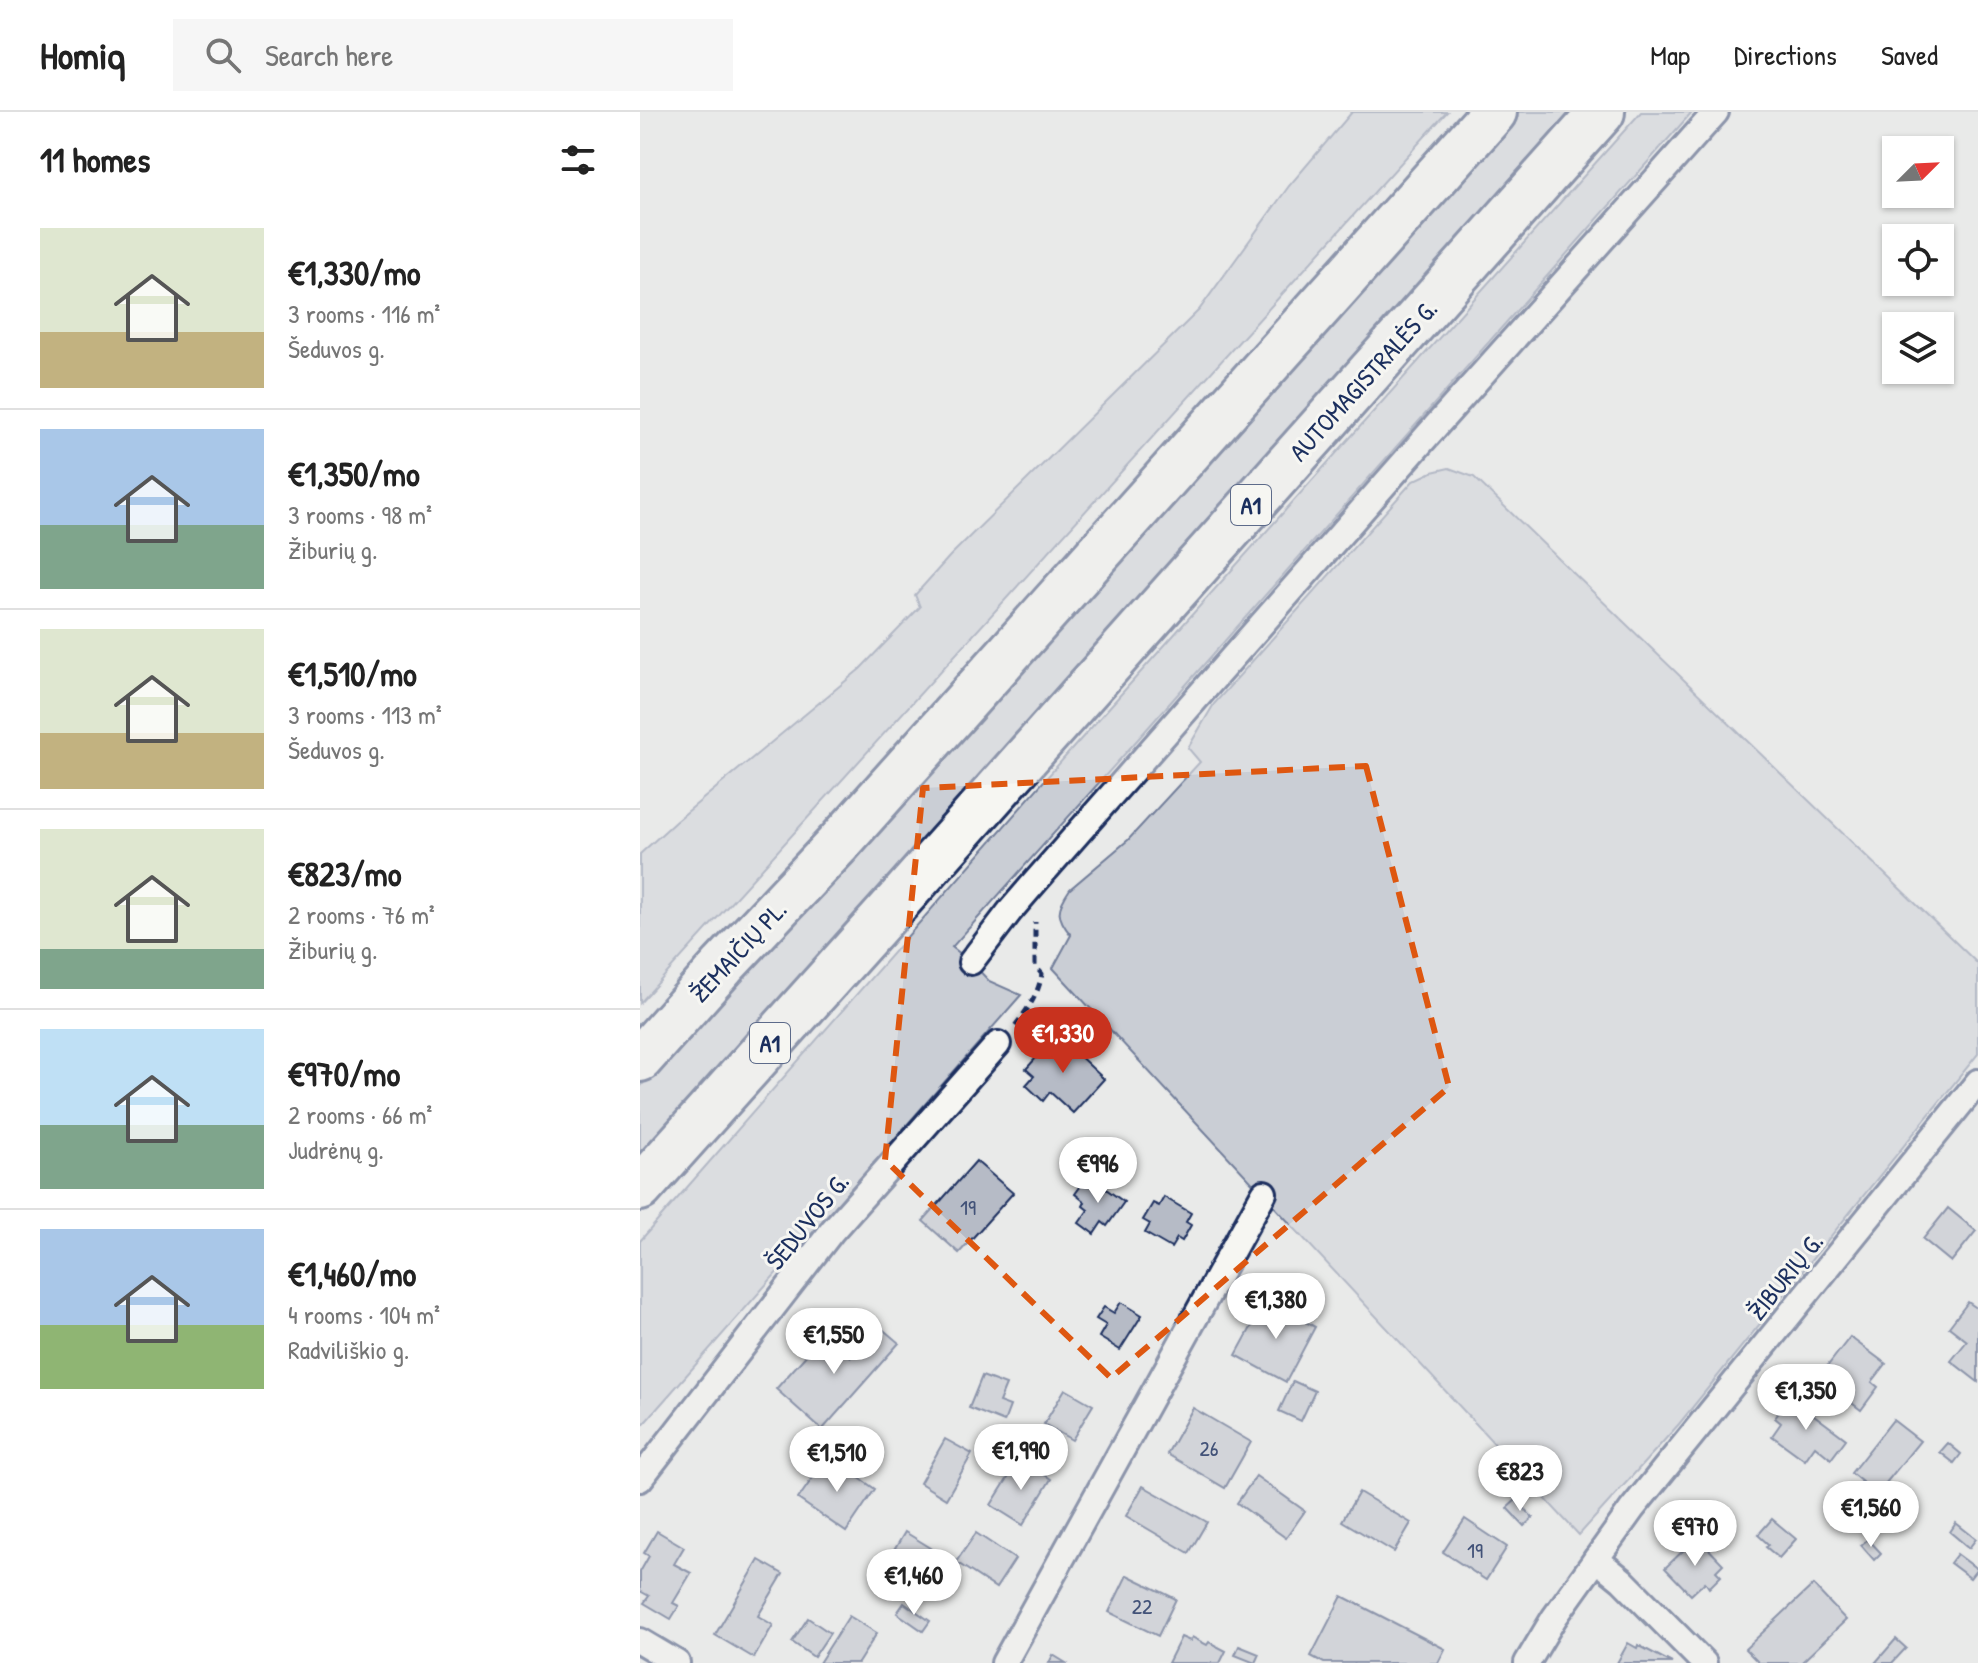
<!DOCTYPE html>
<html lang="en">
<head>
<meta charset="utf-8">
<style>
  body { margin:0; font-family:"Patrick Hand",sans-serif; background:#f6f6f6; color:#222; height:100vh; display:flex; flex-direction:column; font-size:30px; white-space:nowrap }
  * { box-sizing:border-box; margin:0 }
  p { font-size:26px; color:#767676 }
  .icon { flex:none; width:44px; height:44px; fill:none; stroke:currentColor; stroke-width:2; stroke-linecap:round; stroke-linejoin:round }
  .map { position:relative; flex:1; overflow:hidden }
  .sheet { display:flex; flex-direction:column; background:#fff; width:640px }
  .sheet>* { flex:none }
  .needle { width:52px; rotate:66deg }
  .buttons { position:absolute; left:1242px; top:24px; display:grid; gap:16px }
  .buttons a { display:grid; place-items:center; width:72px; height:72px; border-radius:0px; background:#fff; box-shadow:0 2px 6px #0004; font-size:40px }
  .price { position:absolute; translate:-50% -68px; padding:0 18px; border-radius:28px; background:#fff; color:#222; font-size:26px; line-height:52px; filter:drop-shadow(0 2px 4px #0008) }
  .price::after { content:''; position:absolute; left:50%; top:48px; width:24px; height:18px; margin-left:-12px; background:inherit; clip-path:polygon(0 0,100% 0,50% 100%) }
  .price.current { background:#c8321e; color:#fff }
  ul { padding:0; list-style:none }
  li { display:flex; align-items:center; gap:24px; height:200px; padding:0 40px }
  li+li { border-top:2px solid #e0e0e0 }
  li span { display:grid; place-items:center; flex:none; width:224px; height:160px; border-radius:0px; color:#555 }
  li>.icon { margin-inline-start:auto }
  span .icon { width:96px; height:96px; fill:#fffc; stroke-width:1 }
  li b { font-size:34px }
  h2 { display:flex; justify-content:space-between; align-items:center; height:96px; padding:0 40px; font-size:34px }
  header { display:flex; align-items:center; gap:48px; box-sizing:border-box; height:112px; padding:0 40px; background:#fff; border-bottom:2px solid #e0e0e0 }
  header strong { font-size:38px }
  nav { display:flex; gap:44px; margin-inline-start:auto; font-size:28px }
  .search { width:560px; height:72px; background:#f6f6f6; display:flex; align-items:center; gap:20px; box-sizing:border-box; padding:0 28px; border-radius:0px; color:#767676; font-size:30px }
  main { display:flex; flex:1; min-height:0 }
  .map>svg:first-child { display:block }
</style>
</head>
<body>
<header>
<strong>Homiq</strong>
<div class="search"><svg class="icon" aria-label="search" viewBox="0 0 24 24"><circle cx="10" cy="10" r="6"/><path d="M15 15l6 6"/></svg>Search here</div>
<nav><a>Map</a><a>Directions</a><a>Saved</a></nav>
</header>
<main>
<section class="sheet">
<h2>11 homes<svg class="icon" aria-label="filters" viewBox="0 0 24 24"><path d="M4 7h16M4 17h16"/><circle cx="9" cy="7" r="2"/><circle cx="15" cy="17" r="2"/></svg></h2>
<ul>
<li><span style="background:linear-gradient(#dfe7d0 65%,#c2b280 0)"><svg class="icon" aria-label="home" viewBox="0 0 24 24"><path d="M3 11l9-7 9 7M6 9v11h12V9"/></svg></span><div><b>€1,330/mo</b><p>3 rooms · 116 m²</p><p>Šeduvos g.</p></div></li>
<li><span style="background:linear-gradient(#a9c7e8 60%,#7fa58c 0)"><svg class="icon" aria-label="home" viewBox="0 0 24 24"><path d="M3 11l9-7 9 7M6 9v11h12V9"/></svg></span><div><b>€1,350/mo</b><p>3 rooms · 98 m²</p><p>Žiburių g.</p></div></li>
<li><span style="background:linear-gradient(#dfe7d0 65%,#c2b280 0)"><svg class="icon" aria-label="home" viewBox="0 0 24 24"><path d="M3 11l9-7 9 7M6 9v11h12V9"/></svg></span><div><b>€1,510/mo</b><p>3 rooms · 113 m²</p><p>Šeduvos g.</p></div></li>
<li><span style="background:linear-gradient(#dfe7d0 75%,#7fa58c 0)"><svg class="icon" aria-label="home" viewBox="0 0 24 24"><path d="M3 11l9-7 9 7M6 9v11h12V9"/></svg></span><div><b>€823/mo</b><p>2 rooms · 76 m²</p><p>Žiburių g.</p></div></li>
<li><span style="background:linear-gradient(#bfe0f5 60%,#7fa58c 0)"><svg class="icon" aria-label="home" viewBox="0 0 24 24"><path d="M3 11l9-7 9 7M6 9v11h12V9"/></svg></span><div><b>€970/mo</b><p>2 rooms · 66 m²</p><p>Judrėnų g.</p></div></li>
<li><span style="background:linear-gradient(#a9c7e8 60%,#8fb573 0)"><svg class="icon" aria-label="home" viewBox="0 0 24 24"><path d="M3 11l9-7 9 7M6 9v11h12V9"/></svg></span><div><b>€1,460/mo</b><p>4 rooms · 104 m²</p><p>Radviliškio g.</p></div></li>
</ul>
</section>
<div class="map">
<svg width="1338" height="1551" viewBox="0 0 1338 1551">
  <rect width="100%" height="100%" fill="#e9eae9"/>
  <filter id="ink" filterUnits="userSpaceOnUse"><feTurbulence type="fractalNoise" baseFrequency=".0125" numOctaves="2"/><feDisplacementMap in="SourceGraphic" scale="16" xChannelSelector="R" yChannelSelector="G"/><feConvolveMatrix kernelMatrix="1 2 1 2 8 2 1 2 1" color-interpolation-filters="sRGB"/></filter>
  <g filter="url(#ink)">
    <g fill="#caced5" stroke="#727e9a" stroke-width="2">
      <path d="M712,0H807L0,891V742L35,710L220,557L280,495L275,483L310,444L559,198L649,74Z"/>
      <path d="M876,0H930L604,368L0,1042V975Z"/>
      <path d="M1001,0H1052L499,626L312,835L331,850L349,869L381,883L0,1316V1129L432,637Z"/>
      <path d="M809,356L834,365L1338,852V942L1039,1312L939,1423L413,856L431,823C415,804 417,796 430,777L488,728L560,650L548,636L574,592L773,369L792,360Z"/>
    </g>
    <g fill="#b6bbc6" stroke="#1b2f5e" stroke-width="2">
      <path d="M417,923L464,967L433,1001L410,980L403,989L386,973L394,964L386,957Z"/>
      <path d="M336,1049L373,1081L319,1141L283,1109Z"/>
      <path d="M448,1064L484,1090L467,1114L462,1110L454,1122L439,1111L448,1098L443,1094L445,1090L435,1082Z"/>
      <path d="M524,1085L551,1101L546,1110L551,1113L542,1129L537,1126L531,1136L505,1121L510,1112L503,1108L513,1091L519,1094Z"/>
      <path d="M1308,1096L1336,1119L1311,1150L1283,1127Z"/>
      <path d="M626,1188L675,1215L646,1270L596,1243Z"/>
      <path d="M481,1190L502,1203L480,1238L459,1225L466,1213L456,1207L464,1195L474,1201Z"/>
      <path d="M1328,1190L1338,1197V1270L1311,1249L1327,1229L1309,1215Z"/>
      <path d="M239,1214L259,1231L182,1318L136,1277L185,1222L211,1245Z"/>
      <path d="M1210,1225L1246,1252L1232,1270L1238,1275L1221,1298L1200,1282L1207,1273L1186,1256Z"/>
      <path d="M342,1264L366,1273L359,1290L370,1294L364,1310L329,1296Z"/>
      <path d="M653,1269L675,1279L661,1309L639,1299Z"/>
      <path d="M425,1277L453,1293L432,1328L404,1312Z"/>
      <path d="M1150,1285L1206,1327L1191,1347L1175,1334L1165,1348L1132,1324L1141,1311L1135,1306Z"/>
      <path d="M553,1296L611,1330L585,1376L527,1342Z"/>
      <path d="M1253,1308L1280,1329L1237,1382L1211,1361Z"/>
      <path d="M305,1327L332,1342L306,1387L280,1371Z"/>
      <path d="M1308,1331L1321,1342L1314,1351L1300,1340Z"/>
      <path d="M188,1344L235,1377L206,1420L158,1387Z"/>
      <path d="M380,1347L411,1367L383,1413L351,1393Z"/>
      <path d="M616,1364L665,1399L646,1426L597,1391Z"/>
      <path d="M503,1374L567,1410L549,1441L486,1404Z"/>
      <path d="M719,1380L771,1411L754,1440L702,1409Z"/>
      <path d="M876,1388L893,1406L884,1414L867,1396Z"/>
      <path d="M825,1407L867,1435L846,1468L803,1440Z"/>
      <path d="M1132,1407L1156,1427L1139,1446L1126,1435L1129,1433L1118,1423Z"/>
      <path d="M1316,1411L1336,1427L1329,1436L1310,1420Z"/>
      <path d="M17,1419L44,1435L34,1452L51,1461L33,1491L39,1494L31,1507L4,1491L9,1484L0,1479V1460L9,1444L4,1441Z"/>
      <path d="M265,1420L291,1436L268,1473L243,1457Z"/>
      <path d="M336,1421L375,1447L356,1476L316,1450Z"/>
      <path d="M1228,1427L1241,1441L1234,1448L1221,1433Z"/>
      <path d="M1061,1429L1083,1452L1076,1459L1081,1464L1069,1476L1065,1470L1051,1483L1025,1456L1049,1433L1052,1437Z"/>
      <path d="M1317,1442L1337,1457L1330,1466L1310,1451Z"/>
      <path d="M119,1448L143,1462L118,1504L133,1513L114,1546L75,1523Z"/>
      <path d="M487,1463L536,1487L518,1524L469,1500Z"/>
      <path d="M1173,1473L1206,1508L1161,1551H1119L1105,1537Z"/>
      <path d="M702,1484L805,1537L798,1551H684L671,1544Z"/>
      <path d="M264,1491L290,1509L283,1519L257,1501Z"/>
      <path d="M209,1504L237,1521L218,1551H179Z"/>
      <path d="M168,1506L190,1521L174,1545L152,1530Z"/>
      <path d="M541,1525L550,1529L552,1525L567,1533L569,1530L586,1539L580,1551H528Z"/>
      <path d="M1256,1527L1266,1536L1252,1551H1235Z"/>
      <path d="M988,1531L997,1536L998,1533L1032,1551H977Z"/>
      <path d="M599,1534L619,1542L615,1551L595,1543Z"/>
      <path d="M413,1543L426,1551H409Z"/>
    </g>
    <g fill="none" stroke-linecap="round" stroke-linejoin="round">
      <g stroke="#1b2f5e" stroke-width="30">
        <g id="street">
          <path d="M331,850L370,799L395,770L787,324L1076,0"/>
          <path d="M0,1367L192,1119L358,932"/>
          <path d="M956,1447L982,1468L1064,1551"/>
          <path d="M0,1529L37,1551"/>
          <path d="M364,1551L624,1081"/>
          <path d="M887,1551L914,1506L992,1397L1338,970"/>
        </g>
      </g>
      <g stroke="#1b2f5e" stroke-width="50">
        <g id="highway">
          <path d="M0,947L83,854L197,733L854,0"/>
          <path d="M0,1076L260,787L962,0"/>
        </g>
      </g>
      <path stroke="#1b2f5e" stroke-width="5" stroke-dasharray="8 6" stroke-linecap="butt" d="M375,914C388,897 398,883 402,862L395,854V810"/>
      <use href="#street" stroke="#f6f6f2" stroke-width="24"/>
      <use href="#highway" stroke="#f6f6f2" stroke-width="44"/>
    </g>
  </g>
  <path d="M0 0H1338V1551H0ZM726,654L809,975L471,1266L245,1048L283,676Z" fill="#e9eae9" fill-opacity=".55" fill-rule="evenodd"/>
  <path fill="none" stroke="#de5710" stroke-width="6" stroke-dasharray="16 10" stroke-linejoin="round" d="M726,654L809,975L471,1266L245,1048L283,676Z"/>
  <g text-anchor="middle" dominant-baseline="central" stroke-width="6" stroke-linejoin="round" paint-order="stroke">
    <g font-size="22" fill="#425278">
      <text x="328" y="1095">19</text>
      <text x="569" y="1336">26</text>
      <text x="835" y="1438">19</text>
      <text x="502" y="1494">22</text>
    </g>
    <g fill="#f6f6f2" stroke="#5d6b8a" stroke-width="2">
      <rect x="591" y="373" width="40" height="40" rx="6"/>
      <rect x="110" y="911" width="40" height="40" rx="6"/>
    </g>
    <g font-size="24" font-weight="bold" fill="#1b2f5e">
      <text x="611" y="393">A1</text>
      <text x="130" y="931">A1</text>
    </g>
    <g font-size="26" fill="#1b2f5e" stroke="#f6f6f2">
      <text transform="translate(723 268) rotate(-48)">AUTOMAGISTRALĖS G.</text>
      <text transform="translate(98 839) rotate(-47)">ŽEMAIČIŲ PL.</text>
      <text transform="translate(167 1109) rotate(-51)">ŠEDUVOS G.</text>
      <text transform="translate(1145 1164) rotate(-51)">ŽIBURIŲ G.</text>
    </g>
  </g>
</svg>
<div class="buttons">
<a><svg class="needle" viewBox="-14 -14 28 28"><path d="M0-13l5 13h-10z" fill="#e53935"/><path d="M0 13l5-13h-10z" fill="#767676"/></svg></a>
<a><svg class="icon" aria-label="locate" viewBox="0 0 24 24"><circle cx="12" cy="12" r="6"/><path d="M12 2v4M12 18v4M2 12h4M18 12h4"/></svg></a>
<a><svg class="icon" aria-label="layers" viewBox="0 0 24 24"><path d="M12 4l9 5-9 5-9-5zM3 14l9 5 9-5"/></svg></a>
</div>
<b class="price current" style="left:423px;top:963px">€1,330</b>
<b class="price" style="left:458px;top:1093px">€996</b>
<b class="price" style="left:636px;top:1229px">€1,380</b>
<b class="price" style="left:194px;top:1264px">€1,550</b>
<b class="price" style="left:1166px;top:1320px">€1,350</b>
<b class="price" style="left:381px;top:1380px">€1,990</b>
<b class="price" style="left:197px;top:1382px">€1,510</b>
<b class="price" style="left:880px;top:1401px">€823</b>
<b class="price" style="left:1231px;top:1437px">€1,560</b>
<b class="price" style="left:1055px;top:1456px">€970</b>
<b class="price" style="left:274px;top:1505px">€1,460</b>
</div>
</main>
</body>
</html>
